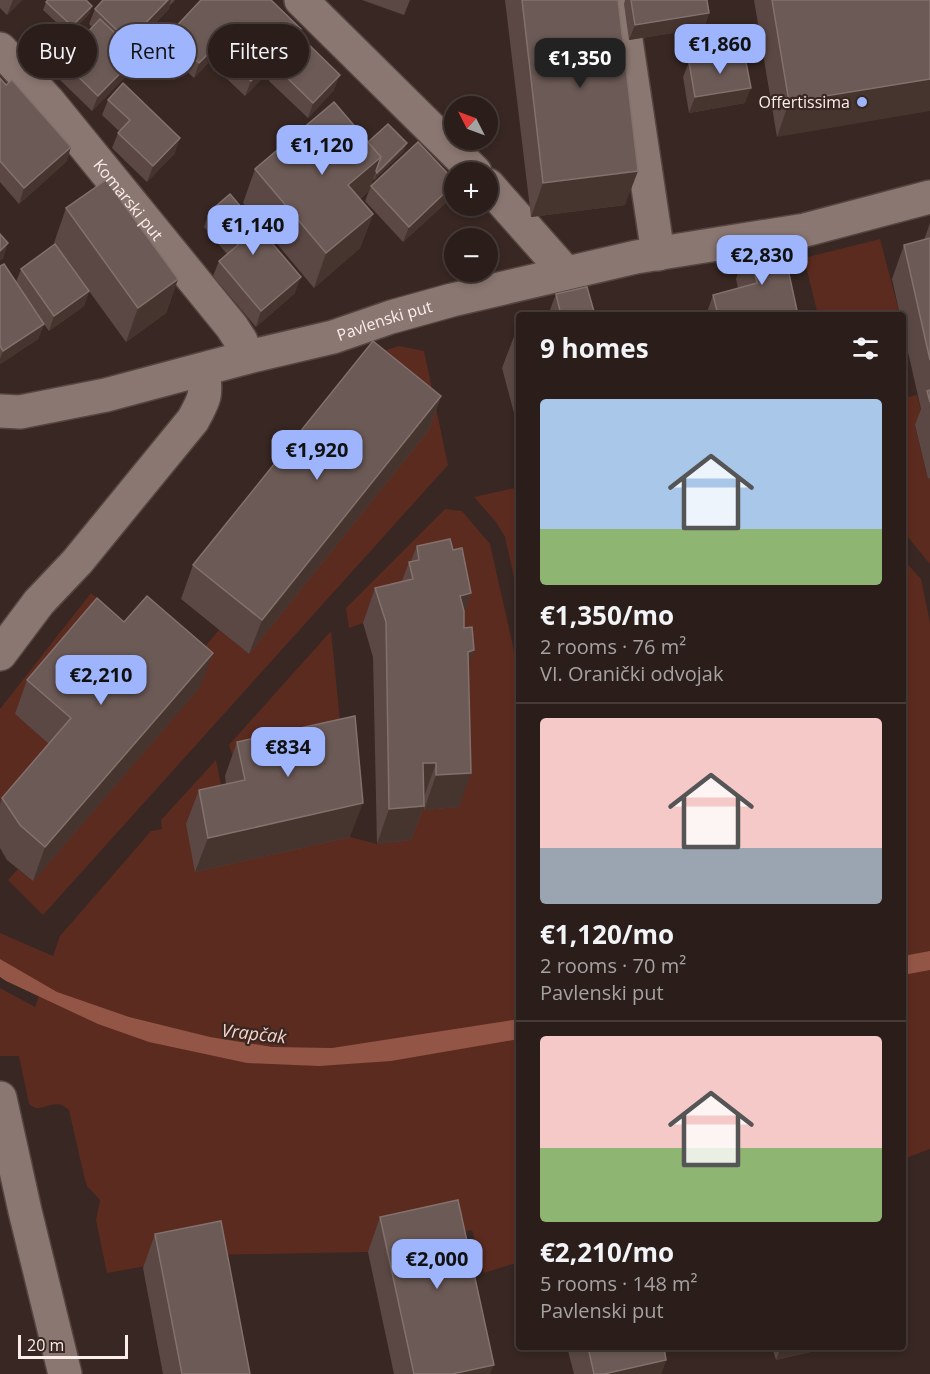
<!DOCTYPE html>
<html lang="en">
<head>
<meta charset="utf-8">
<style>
  body { margin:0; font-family:"Open Sans",sans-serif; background:#362a27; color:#f1f3f6; height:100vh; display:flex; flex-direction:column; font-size:22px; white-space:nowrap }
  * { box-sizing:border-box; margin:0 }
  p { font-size:20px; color:#a5a2a2 }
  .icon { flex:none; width:33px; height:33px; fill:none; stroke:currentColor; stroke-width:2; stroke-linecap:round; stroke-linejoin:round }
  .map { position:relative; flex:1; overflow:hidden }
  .details { position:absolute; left:516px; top:312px; width:390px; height:1038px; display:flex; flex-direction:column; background:#2a1d1a; border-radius:6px; box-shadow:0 3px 9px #0003,0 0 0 2px #463b39 }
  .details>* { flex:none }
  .banner { position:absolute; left:18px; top:24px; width:408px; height:54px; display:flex; gap:12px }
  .needle { width:39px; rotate:312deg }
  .controls { position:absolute; left:444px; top:96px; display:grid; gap:12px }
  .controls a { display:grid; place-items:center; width:54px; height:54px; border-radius:50%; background:#2a1d1a; box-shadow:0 3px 9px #0003,0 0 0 2px #463b39; font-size:30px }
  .scale { position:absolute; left:18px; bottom:15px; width:110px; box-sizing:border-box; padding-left:6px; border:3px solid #faeeeb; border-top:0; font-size:16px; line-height:21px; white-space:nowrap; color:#faeeeb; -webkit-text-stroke:4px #382722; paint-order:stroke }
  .price { position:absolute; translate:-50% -51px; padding:0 14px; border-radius:12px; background:#9eb4fd; color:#111; font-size:20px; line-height:39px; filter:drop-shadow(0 2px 3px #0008) }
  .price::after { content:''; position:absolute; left:50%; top:36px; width:18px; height:14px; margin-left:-9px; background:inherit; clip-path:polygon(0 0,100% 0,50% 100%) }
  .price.on { background:#222; color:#fff }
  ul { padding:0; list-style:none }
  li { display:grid; align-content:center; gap:12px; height:318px; padding:0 24px }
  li+li { border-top:2px solid #463b39 }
  li span { display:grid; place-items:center; height:186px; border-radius:6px; color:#555 }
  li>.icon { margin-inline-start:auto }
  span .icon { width:108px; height:108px; fill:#fffc; stroke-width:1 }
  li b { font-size:26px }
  h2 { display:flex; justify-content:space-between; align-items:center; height:72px; padding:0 24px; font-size:26px }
  .tag { padding:0 21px; border-radius:27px; background:#2a1d1a; box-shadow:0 3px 9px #0003,0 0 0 2px #463b39; font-size:21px; line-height:54px }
  .tag.on { background:#9eb4fd; color:#111 }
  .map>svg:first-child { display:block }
</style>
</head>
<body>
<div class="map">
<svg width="930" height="1374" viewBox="0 0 930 1374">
  <rect width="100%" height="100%" fill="#382722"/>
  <g fill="#5c2b1f">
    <path d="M880,239L900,315H818L804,258Z"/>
    <path d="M399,346L424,351L448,465L43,915L8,880L18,869L33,881L200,687L197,656L219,630L249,654L377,353Z"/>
    <path d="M917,395L924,423L915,426L928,479L930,478V564L903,531V398Z"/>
    <path d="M519,487V600L505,537L496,522L474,497Z"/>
    <path d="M445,509L462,511L490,544L519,673V1262L484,1273L472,1230L368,1252L208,1255L107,1273L96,1220L100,1200L87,1186L85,1180L69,1110C53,1095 42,1116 29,1104L19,1056H0V988L35,1007L43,985L0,959V933L53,956L60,936L151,831L162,829L161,820L216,760L227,815L350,837L377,844L411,839V798L424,797V810L459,807L363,623L349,628L346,608Z"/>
    <path d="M903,559L921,579L930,623V1149L903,1159Z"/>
    <path d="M91,593L134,630L15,714L59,752L0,820V709Z"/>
    <path d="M331,631L343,750L238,773L229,745Z"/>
  </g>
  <g fill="#935546">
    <path d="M930,951V970L903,975V956Z"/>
    <path d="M0,959L57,992L129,1017L210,1037L272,1047L332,1048L519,1019V1039L391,1061L319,1066L247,1063L149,1042L98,1024L6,981L0,977Z"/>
  </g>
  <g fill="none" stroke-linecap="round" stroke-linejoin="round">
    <g stroke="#544542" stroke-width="36">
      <g id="street">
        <path d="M301,0L475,172"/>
        <path d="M620,0L658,254"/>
        <path id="s1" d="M0,49L49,102L232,327L241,341L248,357"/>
        <path d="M488,185L566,273"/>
        <path id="s2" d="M0,411L20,412L106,395L248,357L333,337L391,317L452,300L636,257L805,230L930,197"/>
        <path d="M0,654L39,602L77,562L193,420C205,398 207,395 203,370"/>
        <path d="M0,1098L25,1211L65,1374"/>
      </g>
    </g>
    <use href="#street" stroke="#8b7771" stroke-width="33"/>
  </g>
  <g fill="#5b4844">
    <path d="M0,0H22L7,15L0,8Z"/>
    <path d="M103,0H175L170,5L168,10L131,48L132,70L92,111L55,75L61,60L92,27L89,24L95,9Z"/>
    <path d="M362,0H410L404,15Z"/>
    <path d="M505,0H618L625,205L531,217Z"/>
    <path d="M625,0H707L709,13L704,28L629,40L624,4Z"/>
    <path d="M754,0H930L777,137Z"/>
    <path d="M46,2L92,6L89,14L69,34L43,10Z"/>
    <path d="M169,34L296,44L245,96L209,62L194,78L163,49Z"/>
    <path d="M689,62L745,103L689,113L683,77Z"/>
    <path d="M275,66L334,90L308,118L269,81Z"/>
    <path d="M0,78L71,147L66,162L19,204L0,182Z"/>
    <path d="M108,100L175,153L147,182L112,148L118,133L119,131L102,115Z"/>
    <path d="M368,142L404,151L374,180L373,179L369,191L360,199L373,214L360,248L314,288L243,203L255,169Z"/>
    <path d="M371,186L451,198L403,242L365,201Z"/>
    <path d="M66,208L178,279L166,313L126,342L89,291L84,306L49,331L44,324L38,339L0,364V266L16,282L21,269L55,244L54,243Z"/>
    <path d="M209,212L295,293L256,327L213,276L219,261L227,254L204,227Z"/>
    <path d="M930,223V478L928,479L915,425L921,409L903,330V315H900L892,279L904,245L924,240Z"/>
    <path d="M748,245L798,315H706L713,295L738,288L736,279Z"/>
    <path d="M556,294L595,315H548Z"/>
    <path d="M519,333V432L502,368L515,334Z"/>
    <path d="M441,396L429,430L249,654L181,599L193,565Z"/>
    <path d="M417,546L453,550L471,593L464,612V628L468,666L459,807L424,810V797V806L411,840L377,844L373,657L363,623L375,588L402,581L409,562L411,561Z"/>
    <path d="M27,680L200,687L33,881L7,860L0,848V804L2,798L49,744L15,714Z"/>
    <path d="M237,742L350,837L195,872L186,824L199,790L226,784L225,776Z"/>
    <path d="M380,1217L490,1374H394L368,1252Z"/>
    <path d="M155,1234L250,1374H163L143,1268Z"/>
    <path d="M567,1347H664L666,1360L661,1374H574Z"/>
    <path d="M772,1347H832L776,1360Z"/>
  </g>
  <g fill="#46342f">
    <path d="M13,0H22L7,15Z"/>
    <path d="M168,0H171L168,10L123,56L128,41Z"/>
    <path d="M92,6L89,14L69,34L72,26Z"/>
    <path d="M709,13L704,28L629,40L635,25Z"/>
    <path d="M301,29L296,44L245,96L251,81Z"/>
    <path d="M215,47L209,62L194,78L199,63Z"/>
    <path d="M138,55L132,70L92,111L98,96Z"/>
    <path d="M340,75L334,90L308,118L313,103Z"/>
    <path d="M930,79V111L777,137L789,102Z"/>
    <path d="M751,88L745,103L689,113L695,97Z"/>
    <path d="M180,138L175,153L147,182L153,166Z"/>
    <path d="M407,143L404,151L374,180L377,173Z"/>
    <path d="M71,147L66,162L19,204L24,188Z"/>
    <path d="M381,157L369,191L335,219L348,185Z"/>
    <path d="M638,171L625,205L531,217L543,183Z"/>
    <path d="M454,184V188L451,198L403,242L409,227Z"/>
    <path d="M373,214L360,248L314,288L326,253Z"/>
    <path d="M8,243L3,259L0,261V251Z"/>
    <path d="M301,277L295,293L256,327L261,311Z"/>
    <path d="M178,279L166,313L126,342L138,308Z"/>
    <path d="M89,291L84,306L49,331L54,316Z"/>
    <path d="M44,324L38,339L0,364V359L3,351Z"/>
    <path d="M441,396L429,430L249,654L262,620Z"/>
    <path d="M471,593L459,628L460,596Z"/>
    <path d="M474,650L461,685L468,652Z"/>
    <path d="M213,653L200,687L33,881L45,847Z"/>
    <path d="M423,763H436L424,797Z"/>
    <path d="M471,773L459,807L424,810L436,775Z"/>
    <path d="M363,803L350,837L195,872L208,838Z"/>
    <path d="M424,806L411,840L377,844L389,809Z"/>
    <path d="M781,1347H832L776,1360Z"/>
    <path d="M666,1360L661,1374H604Z"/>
    <path d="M494,1365L490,1374H452Z"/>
  </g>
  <g fill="#6c5a56" stroke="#82716d" stroke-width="1.5">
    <path d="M48,0H86L92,6L72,26L46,2Z"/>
    <path d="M103,0H168L128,41L95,9Z"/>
    <path d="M201,0H271L301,29L251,81L215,47L199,63L169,34Z"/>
    <path d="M522,0H618L638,171L543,183Z"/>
    <path d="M631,0H707L709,13L635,25Z"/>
    <path d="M772,0H930V79L789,102Z"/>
    <path d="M100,19L138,55L98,96L61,60Z"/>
    <path d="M302,38L340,75L313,103L275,66Z"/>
    <path d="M744,52L751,88L695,97L689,62Z"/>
    <path d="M0,78L6,85L12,80L71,147L24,188L0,161Z"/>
    <path d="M123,83L180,138L153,166L118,133L130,120L108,100Z"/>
    <path d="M334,102L381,157L348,185L373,214L326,253L255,169Z"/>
    <path d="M388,124L407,143L377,173L376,171L381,157L368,142Z"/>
    <path d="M418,142L454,180V184L409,227L371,186Z"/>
    <path d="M106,180L178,279L138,308L66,208Z"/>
    <path d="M230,194L301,277L261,311L219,261L238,245L209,212Z"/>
    <path d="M0,234L8,243L0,251Z"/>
    <path d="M781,237L798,315H718L713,295L757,283L748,245Z"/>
    <path d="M930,238V360L904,245Z"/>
    <path d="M55,244L89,291L54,316L21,269Z"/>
    <path d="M4,264L44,324L3,351L0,346V266Z"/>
    <path d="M587,287L595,315H561L556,294Z"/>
    <path d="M519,333V349L515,334Z"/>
    <path d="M373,341L441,396L262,620L193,565Z"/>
    <path d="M930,390V402L927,391Z"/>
    <path d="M450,539L453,550L462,548L471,593L460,596L464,611V628L472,627L474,650L468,652L471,773L436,775V763H423L424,806L389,809L386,622L375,588L413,579L409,562L419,560L417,546Z"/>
    <path d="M147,596L213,653L45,847L20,825L2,798L71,718L27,680L97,598L124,622Z"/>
    <path d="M355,716L363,803L208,838L199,790L245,780L237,742Z"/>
    <path d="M458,1200L494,1365L452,1374H414L380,1217Z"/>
    <path d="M221,1221L250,1374H182L155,1234Z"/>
    <path d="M588,1347H664L666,1360L604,1374H594Z"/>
  </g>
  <circle fill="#9eb4fd" stroke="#382722" stroke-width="2" cx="862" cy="102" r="6"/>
  <g text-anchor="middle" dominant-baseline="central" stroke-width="4.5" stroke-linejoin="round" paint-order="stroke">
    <g font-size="16" fill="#faeeeb" stroke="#382722" text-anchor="end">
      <text x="850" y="102">Offertissima</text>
    </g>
    <g font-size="16" fill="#faeeeb" stroke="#382722">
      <text stroke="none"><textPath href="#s1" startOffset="198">Komarski put</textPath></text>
      <text stroke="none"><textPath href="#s2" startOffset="396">Pavlenski put</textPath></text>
    </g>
    <g font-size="18" font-style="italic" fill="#fad3c9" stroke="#382722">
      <text transform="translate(254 1033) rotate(6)">Vrapčak</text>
    </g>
  </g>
</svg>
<div class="controls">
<a><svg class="needle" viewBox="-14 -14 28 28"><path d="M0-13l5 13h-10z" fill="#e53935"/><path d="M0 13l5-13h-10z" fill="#a5a2a2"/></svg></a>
<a>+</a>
<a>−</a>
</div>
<div class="scale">20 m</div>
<b class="price" style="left:720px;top:75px">€1,860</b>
<b class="price on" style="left:580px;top:89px">€1,350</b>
<b class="price" style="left:322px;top:176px">€1,120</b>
<b class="price" style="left:253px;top:256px">€1,140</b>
<b class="price" style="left:762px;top:286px">€2,830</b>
<b class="price" style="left:317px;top:481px">€1,920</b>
<b class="price" style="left:101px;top:706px">€2,210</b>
<b class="price" style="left:288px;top:778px">€834</b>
<b class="price" style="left:437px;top:1290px">€2,000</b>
<div class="banner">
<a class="tag">Buy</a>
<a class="tag on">Rent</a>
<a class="tag">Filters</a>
</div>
<section class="details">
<h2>9 homes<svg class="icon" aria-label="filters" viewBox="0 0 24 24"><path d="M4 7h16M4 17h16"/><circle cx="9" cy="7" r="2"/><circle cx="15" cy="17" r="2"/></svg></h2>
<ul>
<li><span style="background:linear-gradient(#a9c7e8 70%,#8fb573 0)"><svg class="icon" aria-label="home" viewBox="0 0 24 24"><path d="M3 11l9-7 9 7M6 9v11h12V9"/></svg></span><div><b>€1,350/mo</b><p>2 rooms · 76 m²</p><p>VI. Oranički odvojak</p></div></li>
<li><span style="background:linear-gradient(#f6c9c9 70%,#9aa5b1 0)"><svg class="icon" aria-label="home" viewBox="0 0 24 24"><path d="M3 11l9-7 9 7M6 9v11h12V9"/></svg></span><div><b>€1,120/mo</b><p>2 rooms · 70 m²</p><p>Pavlenski put</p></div></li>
<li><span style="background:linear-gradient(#f6c9c9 60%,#8fb573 0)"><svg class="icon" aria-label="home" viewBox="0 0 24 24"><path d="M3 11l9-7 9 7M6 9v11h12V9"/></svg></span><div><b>€2,210/mo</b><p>5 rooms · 148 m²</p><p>Pavlenski put</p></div></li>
</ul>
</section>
</div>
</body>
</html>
